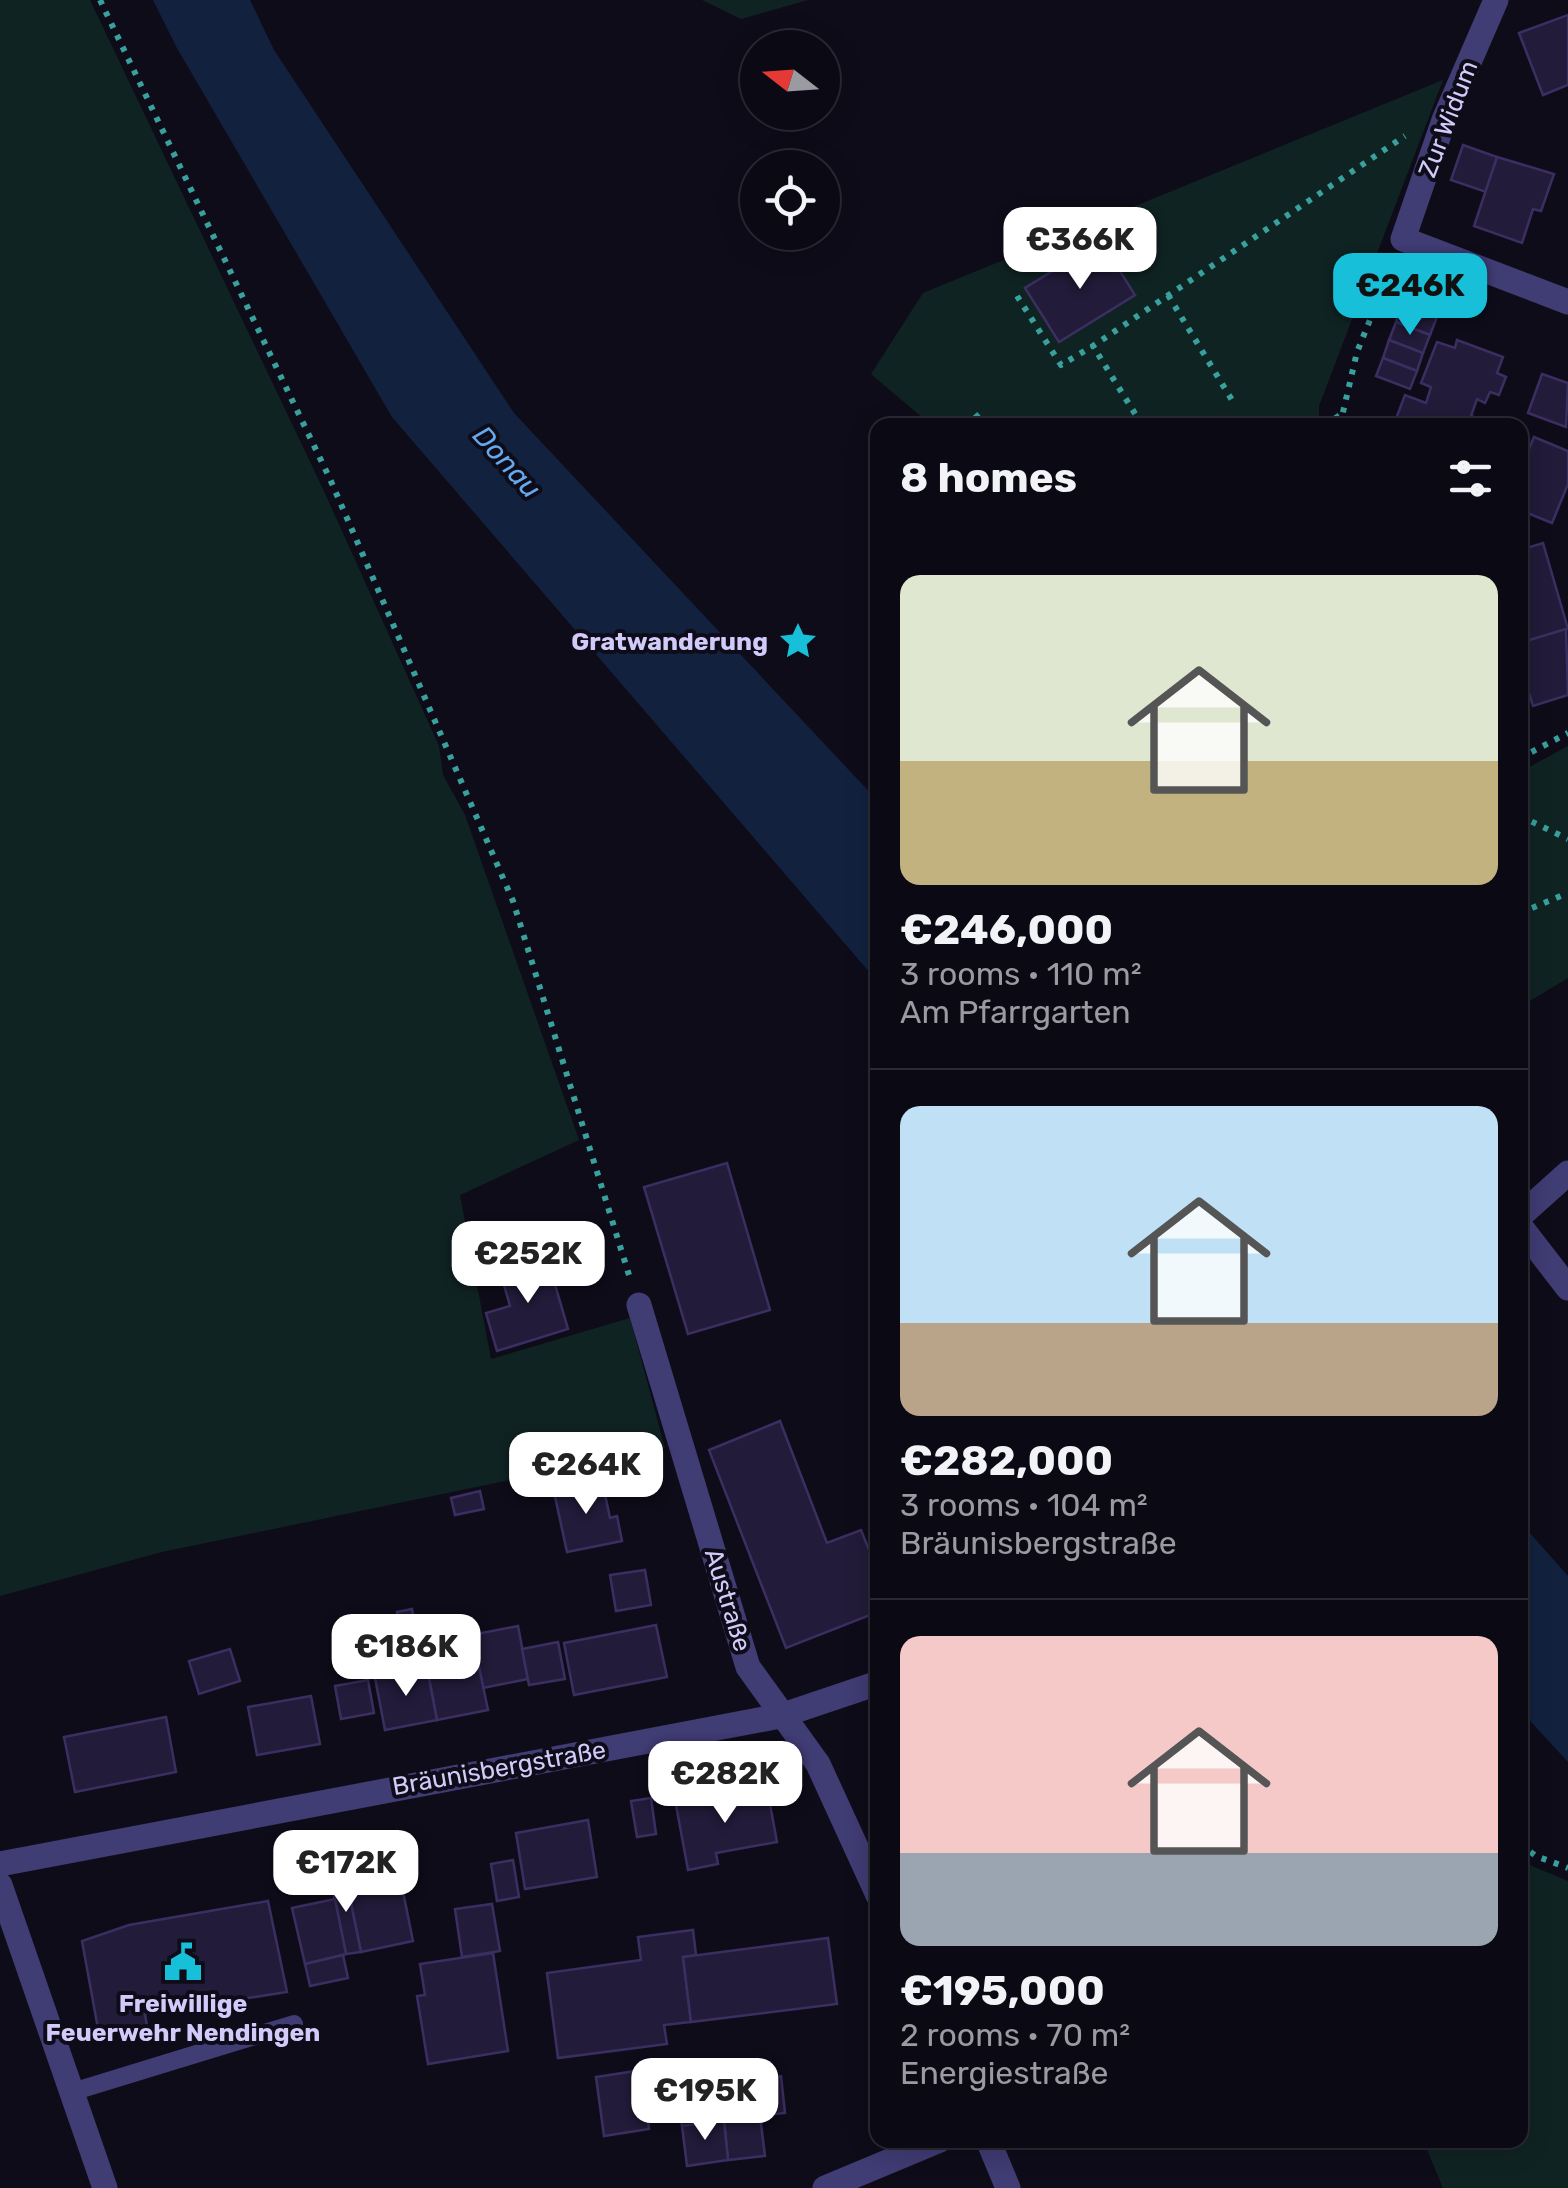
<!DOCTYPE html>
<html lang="en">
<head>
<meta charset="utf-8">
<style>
  body { margin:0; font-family:Rubik,sans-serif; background:#191722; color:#f1f3f6; height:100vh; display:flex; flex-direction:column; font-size:38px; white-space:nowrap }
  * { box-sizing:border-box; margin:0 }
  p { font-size:32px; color:#9a9aa0 }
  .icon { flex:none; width:55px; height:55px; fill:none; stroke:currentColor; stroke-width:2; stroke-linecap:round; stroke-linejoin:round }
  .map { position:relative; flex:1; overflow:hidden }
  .panel { position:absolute; left:870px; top:418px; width:658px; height:1730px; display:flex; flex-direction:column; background:#0b0914; border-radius:20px; box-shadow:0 5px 25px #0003,0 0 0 2px #2b2a34 }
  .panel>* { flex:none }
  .needle { width:65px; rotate:287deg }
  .tools { position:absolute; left:740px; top:30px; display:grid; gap:20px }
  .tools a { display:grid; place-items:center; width:100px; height:100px; border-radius:50%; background:#0b0914; box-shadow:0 5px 25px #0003,0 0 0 2px #2b2a34; font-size:50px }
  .price { position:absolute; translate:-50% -85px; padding:0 22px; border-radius:20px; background:#fff; color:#222; font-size:32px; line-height:65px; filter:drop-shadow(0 2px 5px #0008) }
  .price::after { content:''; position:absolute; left:50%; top:60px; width:30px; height:22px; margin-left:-15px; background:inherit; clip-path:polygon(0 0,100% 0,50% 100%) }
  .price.on { background:#17bfd9; color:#111 }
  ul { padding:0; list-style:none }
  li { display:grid; align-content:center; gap:20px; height:530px; padding:0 30px }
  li+li { border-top:2px solid #2b2a34 }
  li span { display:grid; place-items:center; height:310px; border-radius:20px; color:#555 }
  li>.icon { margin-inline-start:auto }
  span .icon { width:180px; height:180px; fill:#fffc; stroke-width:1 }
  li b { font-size:42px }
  h2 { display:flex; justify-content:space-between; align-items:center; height:120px; padding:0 30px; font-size:42px }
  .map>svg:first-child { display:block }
</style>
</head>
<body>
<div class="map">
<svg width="1568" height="2188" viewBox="0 0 1568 2188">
  <rect width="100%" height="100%" fill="#0f0c1a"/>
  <g fill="#102323">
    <path d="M0,0H90L323,489L439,746L443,775L465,815L579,1140L460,1195L491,1359L630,1318L665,1448L162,1552L0,1596Z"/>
    <path d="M702,0H808L741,19Z"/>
    <path d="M1443,80L1319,406V425H931L871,374L923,293Z"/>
    <path d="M1568,746V978L1520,1007V772Z"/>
    <path d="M1520,1861L1568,1881V2188H1443L1423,2140H1520Z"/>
  </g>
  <g fill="#12223e">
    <path d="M153,0H250L274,50L514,413L877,800V981L392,417L177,48Z"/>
    <path d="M1520,1522L1568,1576V1762L1520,1710Z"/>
  </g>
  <g fill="#221b39" stroke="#3b2f62" stroke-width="2.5">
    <path d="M1568,15V85L1543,95L1519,33Z"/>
    <path d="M1463,145L1497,157L1486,192L1451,180Z"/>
    <path d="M1497,157L1554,174L1541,211L1533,209L1522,243L1474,226Z"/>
    <path d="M1101,241L1135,295L1059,342L1025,288Z"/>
    <path d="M1402,304L1437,317L1430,335L1396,322Z"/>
    <path d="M1396,322L1430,335L1423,353L1389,340Z"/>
    <path d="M1389,340L1423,353L1417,371L1383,358Z"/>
    <path d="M1457,340L1503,357L1497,373L1506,377L1499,395L1490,392L1485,403L1477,399L1471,416L1479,419L1477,425L1394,424L1405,395L1426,403L1431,387L1421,383L1437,342L1455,348Z"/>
    <path d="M1383,358L1417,371L1410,389L1376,376Z"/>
    <path d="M1542,374L1568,383L1566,427L1528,413Z"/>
    <path d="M1534,437L1568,451V484L1552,523L1520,510V471Z"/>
    <path d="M1543,543L1568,629L1520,643V550Z"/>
    <path d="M1566,629L1568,695L1533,706L1520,663V643Z"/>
    <path d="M727,1163L770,1310L688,1334L644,1187Z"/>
    <path d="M547,1257L568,1329L497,1351L486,1313L510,1306L500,1271Z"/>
    <path d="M780,1421L827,1543L861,1530L878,1572V1612L786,1648L709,1450Z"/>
    <path d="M602,1480L610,1518L617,1516L622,1541L567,1552L554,1492Z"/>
    <path d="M480,1491L484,1509L455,1515L451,1498Z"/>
    <path d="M645,1570L651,1605L616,1611L610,1575Z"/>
    <path d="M412,1609L417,1634L402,1637L397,1612Z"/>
    <path d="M656,1625L667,1677L574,1695L564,1643Z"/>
    <path d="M518,1626L528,1679L483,1688L477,1657L456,1662L451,1639Z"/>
    <path d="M558,1642L565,1679L529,1685L522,1649Z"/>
    <path d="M230,1649L240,1681L199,1694L189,1661Z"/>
    <path d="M477,1657L488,1710L437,1720L427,1668Z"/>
    <path d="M427,1668L437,1720L385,1730L375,1678Z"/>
    <path d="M368,1680L374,1713L341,1719L335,1686Z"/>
    <path d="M311,1696L320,1744L257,1755L248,1707Z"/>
    <path d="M166,1717L176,1772L75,1792L64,1737Z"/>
    <path d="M767,1788L777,1842L716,1853L718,1864L688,1870L676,1805Z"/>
    <path d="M651,1798L656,1834L637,1837L631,1801Z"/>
    <path d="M588,1820L597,1877L525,1889L516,1833Z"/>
    <path d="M393,1842L413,1941L361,1952L341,1853Z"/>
    <path d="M513,1860L519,1897L497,1901L491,1864Z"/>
    <path d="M345,1875L361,1952L346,1954L330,1877Z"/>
    <path d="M335,1899L346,1954L305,1964L292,1908Z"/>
    <path d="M268,1901L287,1992L145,2014L147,2026L99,2034L82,1941L129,1925Z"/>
    <path d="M492,1904L500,1951L462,1957L455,1909Z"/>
    <path d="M693,1930L696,1955L683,1957L691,2022L664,2025L667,2044L558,2058L547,1973L641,1960L638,1937Z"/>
    <path d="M828,1938L837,2004L691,2022L683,1957Z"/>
    <path d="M493,1953L508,2051L428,2064L417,1996L425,1995L420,1964Z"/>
    <path d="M343,1955L348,1978L310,1986L305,1964Z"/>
    <path d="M642,2070L649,2129L604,2136L596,2077Z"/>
    <path d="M761,2073L766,2115L682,2126L677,2084Z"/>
    <path d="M781,2076L785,2113L766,2115L762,2078Z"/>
    <path d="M760,2116L765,2156L728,2160L724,2120Z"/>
    <path d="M724,2120L728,2160L687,2166L682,2126Z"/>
  </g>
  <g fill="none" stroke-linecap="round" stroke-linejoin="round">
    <g stroke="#38a09d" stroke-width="6" stroke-dasharray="5 8" stroke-linecap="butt">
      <path d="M100,0L330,479L513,901L629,1275"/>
      <path d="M1168,295L1235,405"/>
      <path d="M1017,296L1061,365L1093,346"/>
      <path d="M975,414L985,425"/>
      <path d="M1142,425L1093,346L1405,136"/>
      <path d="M1324,425L1342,414"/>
      <path d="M1340,425L1357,352L1391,268"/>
      <path d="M1520,758L1568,733"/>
      <path d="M1520,816L1568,839"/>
      <path d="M1520,913L1568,893"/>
      <path d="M1520,1844L1536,1856L1568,1868"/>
    </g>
    <path stroke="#403c74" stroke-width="18" d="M72,2092L294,2024"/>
    <g stroke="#403c74" stroke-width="25">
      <path d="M1496,0L1444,120L1403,239L1568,302"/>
      <path d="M1520,1216L1568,1173"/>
      <path d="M1520,1226L1568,1288"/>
      <path d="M639,1305L748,1667L818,1764L878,1895"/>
      <path d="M0,1864L780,1716L878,1683"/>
      <path d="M0,1885L105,2188"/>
      <path d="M988,2140L1008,2188"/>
      <path d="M825,2188L940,2140"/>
    </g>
  </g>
  <defs>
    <g id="sight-bare" transform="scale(3)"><path d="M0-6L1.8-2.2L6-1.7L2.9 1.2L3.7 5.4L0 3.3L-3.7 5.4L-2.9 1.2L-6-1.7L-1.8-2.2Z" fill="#17bfd9" stroke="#0f0c1a" stroke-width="2.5" paint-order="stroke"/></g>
    <g id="civic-bare" transform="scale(3)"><path d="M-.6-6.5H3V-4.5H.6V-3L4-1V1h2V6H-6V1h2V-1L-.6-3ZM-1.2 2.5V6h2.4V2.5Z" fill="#17bfd9" stroke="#0f0c1a" stroke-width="2.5" paint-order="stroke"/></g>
  </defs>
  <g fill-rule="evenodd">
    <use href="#sight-bare" x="798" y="641"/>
    <use href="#civic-bare" x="183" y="1962"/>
  </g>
  <g text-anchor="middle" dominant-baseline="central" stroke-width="8" stroke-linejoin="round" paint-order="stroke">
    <g font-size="25" fill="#d2cbf9" stroke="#0f0c1a">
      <text transform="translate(1448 119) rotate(-69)">Zur Widum</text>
      <text transform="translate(728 1600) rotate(73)">Austraße</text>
      <text transform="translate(499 1768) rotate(-10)">Bräunisbergstraße</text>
    </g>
    <g font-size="25" font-weight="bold" fill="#d2cbf9" stroke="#0f0c1a" text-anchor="end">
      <text x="768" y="641">Gratwanderung</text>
      <text x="183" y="2003" text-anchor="middle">Freiwillige<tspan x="183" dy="29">Feuerwehr Nendingen</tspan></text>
    </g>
    <g font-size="28" font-style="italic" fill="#64a9ee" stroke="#0f0c1a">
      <text transform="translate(507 462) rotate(48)">Donau</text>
    </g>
  </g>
</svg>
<div class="tools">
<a><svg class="needle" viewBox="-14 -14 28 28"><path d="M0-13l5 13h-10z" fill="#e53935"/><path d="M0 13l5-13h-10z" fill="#9a9aa0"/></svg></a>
<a><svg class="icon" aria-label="locate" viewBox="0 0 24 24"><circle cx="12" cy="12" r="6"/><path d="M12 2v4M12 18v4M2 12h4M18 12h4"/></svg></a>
</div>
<b class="price" style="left:1080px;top:292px">€366K</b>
<b class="price on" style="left:1410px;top:338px">€246K</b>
<b class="price" style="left:528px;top:1306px">€252K</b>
<b class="price" style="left:586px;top:1517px">€264K</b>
<b class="price" style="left:406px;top:1699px">€186K</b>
<b class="price" style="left:725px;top:1826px">€282K</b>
<b class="price" style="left:346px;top:1915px">€172K</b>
<b class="price" style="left:705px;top:2143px">€195K</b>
<section class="panel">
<h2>8 homes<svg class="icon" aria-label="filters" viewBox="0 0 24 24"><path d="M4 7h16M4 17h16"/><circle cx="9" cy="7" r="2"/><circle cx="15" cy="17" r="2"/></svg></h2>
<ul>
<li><span style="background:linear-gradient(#dfe7d0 60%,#c2b280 0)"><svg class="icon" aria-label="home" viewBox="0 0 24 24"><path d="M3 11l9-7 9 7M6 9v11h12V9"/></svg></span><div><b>€246,000</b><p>3 rooms · 110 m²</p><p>Am Pfarrgarten</p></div></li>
<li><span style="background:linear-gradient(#bfe0f5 70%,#b9a48a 0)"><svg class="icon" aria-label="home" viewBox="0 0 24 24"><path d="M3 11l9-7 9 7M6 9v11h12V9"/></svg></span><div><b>€282,000</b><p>3 rooms · 104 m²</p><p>Bräunisbergstraße</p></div></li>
<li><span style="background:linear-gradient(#f6c9c9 70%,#9aa5b1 0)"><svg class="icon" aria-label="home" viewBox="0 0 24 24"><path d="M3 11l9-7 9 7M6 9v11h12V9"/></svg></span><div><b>€195,000</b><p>2 rooms · 70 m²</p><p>Energiestraße</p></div></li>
</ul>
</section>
</div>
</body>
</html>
